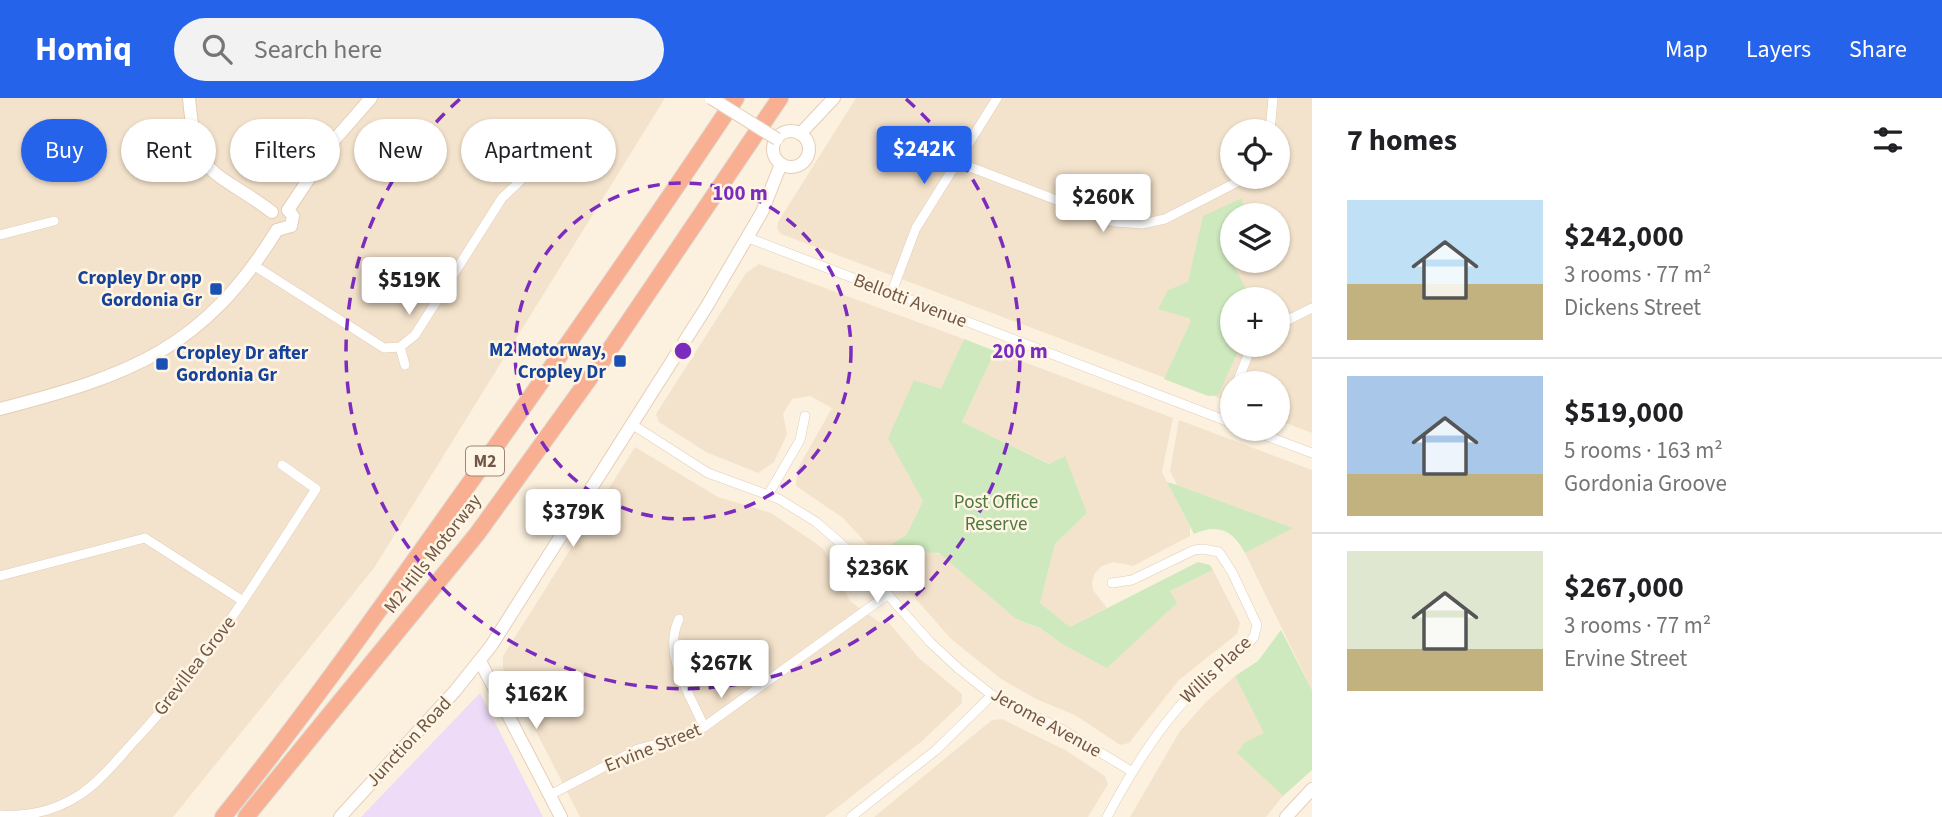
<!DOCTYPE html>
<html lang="en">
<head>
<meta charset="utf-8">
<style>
  body { margin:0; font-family:"Source Sans 3",sans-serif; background:#f2f2f2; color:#202124; height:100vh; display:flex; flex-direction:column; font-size:26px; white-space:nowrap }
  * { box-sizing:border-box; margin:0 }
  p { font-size:23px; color:#757577 }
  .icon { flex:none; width:38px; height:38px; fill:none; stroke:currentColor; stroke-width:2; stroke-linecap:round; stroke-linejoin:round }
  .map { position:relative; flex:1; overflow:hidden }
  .drawer { display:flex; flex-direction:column; background:#fff; width:630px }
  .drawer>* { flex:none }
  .hud { position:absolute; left:21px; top:21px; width:665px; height:63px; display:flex; gap:14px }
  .tools { position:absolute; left:1220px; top:21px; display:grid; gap:14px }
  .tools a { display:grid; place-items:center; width:70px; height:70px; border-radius:50%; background:#fff; box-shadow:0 2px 5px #0004; font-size:35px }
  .price { position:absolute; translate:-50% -60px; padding:0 16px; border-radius:7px; background:#fff; color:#222; font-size:23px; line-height:46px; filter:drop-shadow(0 2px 4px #0008) }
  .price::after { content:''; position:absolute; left:50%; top:42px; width:21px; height:16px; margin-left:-10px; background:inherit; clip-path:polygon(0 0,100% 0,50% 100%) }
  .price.active { background:#2563eb; color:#fff }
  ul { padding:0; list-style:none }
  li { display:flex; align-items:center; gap:21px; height:175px; padding:0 35px }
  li+li { border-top:2px solid #e0e0e0 }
  li span { display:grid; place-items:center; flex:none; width:196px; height:140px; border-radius:0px; color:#555 }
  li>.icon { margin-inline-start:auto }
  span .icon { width:84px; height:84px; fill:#fffc; stroke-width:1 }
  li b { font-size:30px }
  h2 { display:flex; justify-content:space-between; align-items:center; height:84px; padding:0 35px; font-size:30px }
  .chip { padding:0 24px; border-radius:32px; background:#fff; box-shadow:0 2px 5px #0004; font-size:24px; line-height:63px }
  .chip.active { background:#2563eb; color:#fff }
  header { display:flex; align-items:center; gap:42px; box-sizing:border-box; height:98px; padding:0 35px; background:#2563eb; color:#fff }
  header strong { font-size:33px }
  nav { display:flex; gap:38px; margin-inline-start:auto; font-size:24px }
  .search { width:490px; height:63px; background:#f2f2f2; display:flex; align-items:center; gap:18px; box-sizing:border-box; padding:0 24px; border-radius:38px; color:#757577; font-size:26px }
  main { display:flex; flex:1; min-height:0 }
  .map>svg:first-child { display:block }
</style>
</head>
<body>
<header>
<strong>Homiq</strong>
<div class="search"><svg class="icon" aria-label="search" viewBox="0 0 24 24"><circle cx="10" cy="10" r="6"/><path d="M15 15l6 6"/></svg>Search here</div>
<nav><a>Map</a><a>Layers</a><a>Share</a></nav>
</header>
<main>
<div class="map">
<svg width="1312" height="719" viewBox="0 0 1312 719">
  <rect width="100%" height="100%" fill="#fcf1de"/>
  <g fill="#f4e3cc" fill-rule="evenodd">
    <path d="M0,0H665L374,470L173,719H0Z"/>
    <path d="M856,0H1312V335L1278,322V285H1232V305L781,136L777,131L778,124ZM1232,33H1278V79H1232ZM1232,117H1278V163H1232ZM1232,201H1278V247H1232Z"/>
    <path d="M759,166L964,241L941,292L914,282L923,403L906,437L876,456L843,420L796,388L797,372L832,310L810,298L792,301L783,316L787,336L774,364L758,375L706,354L659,324L656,316L746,175Z"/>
    <path d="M995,253L1173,320L1162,374L1190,429V438L1133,468L1113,464L1102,468L1095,475L1092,484L1093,492L1107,510L1070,529L1040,505L1055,446L1087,415L1064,358L1050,366L962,324Z"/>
    <path d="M1179,322L1312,372V592L1245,455L1292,430L1177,387L1170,373Z"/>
    <path d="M635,349L718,399L771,415L817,446L825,453L850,503L879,524L889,525L919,560L962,596V605L921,644L825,719H580L503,569V558Z"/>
    <path d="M929,453L942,457L1016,521L1040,530L1062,546L1107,569L1176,505L1170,493L1213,472L1240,525L1237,536L1179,582L1129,645L1120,647L1075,617L1036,601L1001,581L951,541L892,474L918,456Z"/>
    <path d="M1235,578L1265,636L1244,645L1237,655L1283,698L1266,719H1130L1180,633L1206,604Z"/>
    <path d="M1002,621L1065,652L1105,678L1108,686L1088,719H874L992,622Z"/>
  </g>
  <path fill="#eedbf8" d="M480,595L543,719H361Z"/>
  <g fill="#cee9bd">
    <path d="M1242,100L1245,117H1232V153L1228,156L1251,201H1232V247H1241L1218,297L1208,298L1164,281L1191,223L1189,220L1158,211L1168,192L1188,184L1203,118Z"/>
    <path d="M964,241L995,253L962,324L1049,366L1065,358L1087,415L1055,446L1040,505L1070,529L1198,464L1210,467L1213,472L1170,493L1177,505L1107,570L1062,546L1040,530L1016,521L939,455L922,454L892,474L876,456L906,437L923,403L888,340L914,282L941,291Z"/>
    <path d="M1167,384L1177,387L1293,430L1245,455C1233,432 1218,425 1194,436Z"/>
    <path d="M1281,532L1312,592V672L1283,698L1237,655L1244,645L1264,635L1235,578L1258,563Z"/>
  </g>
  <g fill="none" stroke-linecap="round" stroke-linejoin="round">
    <g stroke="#e0cdba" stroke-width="10">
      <g id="street">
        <path d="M1270,33L1273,0"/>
        <path d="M957,64L1114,124L1142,126L1165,121L1247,79"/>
        <path d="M0,137L54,123"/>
        <path d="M746,139L1232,325"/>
        <path d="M255,168L384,250L400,249L415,237L502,100L520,83"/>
        <path d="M891,196L916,130L997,0"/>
        <path d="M1278,227L1312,210"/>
        <path d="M400,249L405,267"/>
        <path d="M1237,285L1252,247"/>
        <path d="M1224,322L1232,299"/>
        <path d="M633,327L708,375L779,401L816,424L846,450L930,544L959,571L992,597L1063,632L1131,673"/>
        <path d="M1248,331L1312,355"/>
        <path d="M768,397L800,342L805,318"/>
        <path d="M0,478L145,440L243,503"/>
        <path d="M679,521C662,556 690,596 704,629"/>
        <path d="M550,697L638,651L680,640L704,629L887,497"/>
        <path d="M0,717C29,719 57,712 81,696C103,681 120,658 138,639C208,563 260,477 316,391L282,367"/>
        <path d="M851,719L936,652L992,597"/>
        <path d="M1107,719C1143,651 1182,593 1246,548L1254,539L1257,527L1232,474L1219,454L1203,451L1194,452L1132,482L1112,485"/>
      </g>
    </g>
    <g stroke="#e5ceb8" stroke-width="14">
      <g id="secondary">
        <path d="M189,0C196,83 214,70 272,114"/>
        <circle cx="791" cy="51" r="18"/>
        <path d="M800,36L834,0"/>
        <path d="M288,112L336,40L371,0"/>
        <path d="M277,132L291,128L293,118L288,112"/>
        <path d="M0,311C130,277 203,252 277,132"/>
        <path d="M480,563L561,719"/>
        <path d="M340,719L455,593L491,548L707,208L762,114L781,66"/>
        <path d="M1286,719L1312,691"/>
      </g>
    </g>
    <g stroke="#ddd7d3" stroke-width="18">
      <g id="highway">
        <path d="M223,719C306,616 382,508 459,400C553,268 646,135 736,0"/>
        <path d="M246,719L477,436L602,263L780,0"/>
      </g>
    </g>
    <use href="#street" stroke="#fff" stroke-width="9"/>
    <use href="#secondary" stroke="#fff" stroke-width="12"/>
    <use href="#highway" stroke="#f9b092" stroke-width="16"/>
    <g stroke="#e5ceb8" stroke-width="14" stroke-linecap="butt">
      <path id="secondary-bridge" d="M711,0L777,41"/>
    </g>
    <use href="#secondary-bridge" stroke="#fff" stroke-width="12"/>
  </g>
  <g fill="none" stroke="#7b2cbf" stroke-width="3.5" stroke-dasharray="12 9">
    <circle cx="683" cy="253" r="168"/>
    <path d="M906 1A337 337 0 1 1 460 1"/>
  </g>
  <g fill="#1a4fb4" stroke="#fff5e4" stroke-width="2.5">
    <rect x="209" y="184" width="14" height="14" rx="3.5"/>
    <rect x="613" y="256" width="14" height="14" rx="3.5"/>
    <rect x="155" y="259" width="14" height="14" rx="3.5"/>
  </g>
  <g text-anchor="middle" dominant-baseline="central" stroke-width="5" stroke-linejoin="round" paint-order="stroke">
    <rect fill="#fff5e4" stroke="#9c8675" stroke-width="2" x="466" y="348.5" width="38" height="29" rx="5"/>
    <g font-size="18" font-weight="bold" fill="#725746">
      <text x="485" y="363">M2</text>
    </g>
    <g font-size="19" font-weight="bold" fill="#164399" stroke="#fff5e4" text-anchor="end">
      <text x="202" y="180">Cropley Dr opp<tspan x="202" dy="22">Gordonia Gr</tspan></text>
      <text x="606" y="252">M2 Motorway,<tspan x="606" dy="22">Cropley Dr</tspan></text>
      <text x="176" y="255" text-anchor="start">Cropley Dr after<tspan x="176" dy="22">Gordonia Gr</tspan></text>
    </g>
    <g font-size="19" fill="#725746" stroke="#fff5e4">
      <text transform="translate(910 203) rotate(21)">Bellotti Avenue</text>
      <text transform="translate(433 456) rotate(-52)">M2 Hills Motorway</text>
      <text transform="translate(195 568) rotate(-52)">Grevillea Grove</text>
      <text transform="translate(1216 572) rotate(-43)">Willis Place</text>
      <text transform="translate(1046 625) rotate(29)">Jerome Avenue</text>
      <text transform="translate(409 644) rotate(-47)">Junction Road</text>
      <text transform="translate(653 650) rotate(-22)">Ervine Street</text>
    </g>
    <g font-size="19" fill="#4e783e" stroke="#fff5e4">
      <text x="996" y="404">Post Office<tspan x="996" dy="22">Reserve</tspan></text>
    </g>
  </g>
  <circle cx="683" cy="253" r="10" fill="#7b2cbf" stroke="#fff5e4" stroke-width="3.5"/>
  <g font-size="21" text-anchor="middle" font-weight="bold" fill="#7b2cbf" stroke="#fff5e4" stroke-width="5" stroke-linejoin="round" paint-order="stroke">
    <text x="740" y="102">100 m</text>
    <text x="1020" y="260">200 m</text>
  </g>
</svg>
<div class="tools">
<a><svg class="icon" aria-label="locate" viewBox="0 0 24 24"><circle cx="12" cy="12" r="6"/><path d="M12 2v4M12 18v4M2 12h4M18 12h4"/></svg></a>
<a><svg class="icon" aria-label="layers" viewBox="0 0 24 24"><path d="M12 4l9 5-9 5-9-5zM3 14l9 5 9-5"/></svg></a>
<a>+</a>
<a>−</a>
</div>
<b class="price active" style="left:924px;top:88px">$242K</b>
<b class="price" style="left:1103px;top:136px">$260K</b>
<b class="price" style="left:409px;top:219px">$519K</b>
<b class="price" style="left:573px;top:451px">$379K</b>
<b class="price" style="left:877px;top:507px">$236K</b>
<b class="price" style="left:721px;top:602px">$267K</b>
<b class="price" style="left:536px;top:633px">$162K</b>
<div class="hud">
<a class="chip active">Buy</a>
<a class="chip">Rent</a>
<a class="chip">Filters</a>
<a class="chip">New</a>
<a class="chip">Apartment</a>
</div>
</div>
<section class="drawer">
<h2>7 homes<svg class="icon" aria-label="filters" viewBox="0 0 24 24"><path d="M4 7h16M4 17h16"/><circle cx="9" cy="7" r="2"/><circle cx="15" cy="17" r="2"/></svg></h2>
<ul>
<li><span style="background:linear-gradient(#bfe0f5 60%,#c2b280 0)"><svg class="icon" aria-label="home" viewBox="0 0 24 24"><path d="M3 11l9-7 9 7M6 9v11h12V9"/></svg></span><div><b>$242,000</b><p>3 rooms · 77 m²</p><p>Dickens Street</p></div></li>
<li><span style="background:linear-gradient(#a9c7e8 70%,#c2b280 0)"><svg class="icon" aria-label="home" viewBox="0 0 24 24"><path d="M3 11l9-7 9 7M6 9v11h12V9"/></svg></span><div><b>$519,000</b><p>5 rooms · 163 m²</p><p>Gordonia Groove</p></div></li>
<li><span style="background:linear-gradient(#dfe7d0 70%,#c2b280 0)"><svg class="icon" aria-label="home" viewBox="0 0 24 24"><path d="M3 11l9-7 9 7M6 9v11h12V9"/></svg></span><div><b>$267,000</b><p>3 rooms · 77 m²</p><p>Ervine Street</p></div></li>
</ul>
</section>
</main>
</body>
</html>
